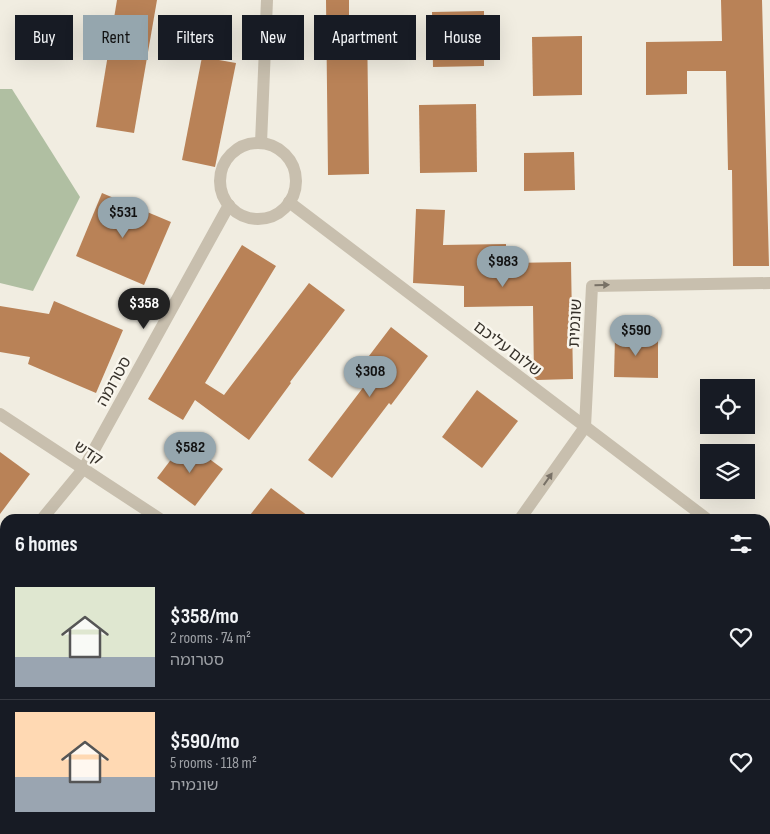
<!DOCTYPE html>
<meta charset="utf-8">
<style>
:root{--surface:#171b24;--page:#242831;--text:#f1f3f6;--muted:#9ea1a6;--line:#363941;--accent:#95a6ae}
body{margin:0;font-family:"Sofia Sans Condensed","Noto Sans Hebrew",sans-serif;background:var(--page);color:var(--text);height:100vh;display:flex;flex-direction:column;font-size:19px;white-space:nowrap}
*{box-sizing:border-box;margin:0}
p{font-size:16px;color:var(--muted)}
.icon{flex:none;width:28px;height:28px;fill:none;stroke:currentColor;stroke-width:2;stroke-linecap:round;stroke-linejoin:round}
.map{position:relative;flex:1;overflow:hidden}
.sheet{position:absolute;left:0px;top:514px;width:770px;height:321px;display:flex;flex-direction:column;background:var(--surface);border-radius:15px 15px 0 0;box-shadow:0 5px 20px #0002}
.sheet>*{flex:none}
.guide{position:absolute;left:15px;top:15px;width:500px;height:45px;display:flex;gap:10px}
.buttons{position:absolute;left:700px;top:379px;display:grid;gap:10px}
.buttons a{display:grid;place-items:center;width:55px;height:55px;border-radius:0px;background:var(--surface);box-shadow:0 5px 20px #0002;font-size:25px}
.price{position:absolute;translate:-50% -42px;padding:0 11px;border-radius:18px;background:var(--accent);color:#111;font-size:16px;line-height:32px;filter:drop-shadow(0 1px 2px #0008)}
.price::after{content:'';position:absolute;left:50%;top:30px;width:15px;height:11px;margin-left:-8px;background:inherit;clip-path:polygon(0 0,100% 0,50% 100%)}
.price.selected{background:#222;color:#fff}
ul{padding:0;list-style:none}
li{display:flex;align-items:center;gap:15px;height:125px;padding:0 15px}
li+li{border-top:1px solid var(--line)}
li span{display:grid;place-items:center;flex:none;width:140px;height:100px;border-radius:0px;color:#555}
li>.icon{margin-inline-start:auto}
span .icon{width:60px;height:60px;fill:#fffc;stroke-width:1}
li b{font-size:21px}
h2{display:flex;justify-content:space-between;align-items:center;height:60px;padding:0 15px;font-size:21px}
.tag{padding:0 18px;border-radius:0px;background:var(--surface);box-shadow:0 5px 20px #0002;font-size:18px;line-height:45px}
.tag.selected{background:var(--accent);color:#111}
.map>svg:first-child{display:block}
</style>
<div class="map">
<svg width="770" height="834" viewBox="0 0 770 834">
<rect width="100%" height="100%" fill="#f1ede1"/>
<!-- green -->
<polygon fill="#b0bfa2" points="0,89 12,89 80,197 33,291 0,283"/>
<!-- building -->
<g fill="#b98257">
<polygon points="117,0 157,0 134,133 96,127"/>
<polygon points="326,0 349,0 349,22 367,22 369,174 328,175"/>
<polygon points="721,0 762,0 769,266 733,266 732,170 728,170 726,71 687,71 687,94 646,95 646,42 722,41"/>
<polygon points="484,11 484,66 433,67 432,12"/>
<polygon points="582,36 582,95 533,96 532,37"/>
<polygon points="202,57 236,63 215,167 182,160"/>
<polygon points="476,104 477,172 420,173 419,105"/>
<polygon points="574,152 575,190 524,191 524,153"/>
<polygon points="102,193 171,222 144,285 76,256"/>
<polygon points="416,209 445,210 443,245 506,244 506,263 571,262 573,379 537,380 534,377 533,306 464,307 464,286 413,283"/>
<polygon points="242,245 276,266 205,383 224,395 309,283 345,310 290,382 291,383 249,440 195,400 183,420 148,399"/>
<polygon points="54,301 123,330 96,393 28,364 30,357 0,352 0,306 49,314"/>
<polygon points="391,327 428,356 391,405 389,403 332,478 308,460 365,385 353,377"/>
<polygon points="615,337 658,337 658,378 614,377"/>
<polygon points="477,390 518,421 482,468 442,437"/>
<polygon points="185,441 223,469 195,506 157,478"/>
<polygon points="0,452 30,474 0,514"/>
<polygon points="271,488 312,519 247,519"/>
</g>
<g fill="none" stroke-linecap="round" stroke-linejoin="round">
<!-- street -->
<g stroke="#c8bfae" stroke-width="12">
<polyline points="261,143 267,0"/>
<circle cx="258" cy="181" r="38"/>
<polyline points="289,202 707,519"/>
<polyline points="0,414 160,519"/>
<polyline points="42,519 84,468 229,205"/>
<polyline points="520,519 585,427 592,286 770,283"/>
<polyline points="765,566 770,571"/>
<polyline points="0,568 5,563"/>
<polyline points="0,698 5,702"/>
<polyline points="0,781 5,775"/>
<polyline points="125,830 128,834"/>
<polyline points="493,830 496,834"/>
</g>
</g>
<!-- one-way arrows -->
<defs><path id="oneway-solid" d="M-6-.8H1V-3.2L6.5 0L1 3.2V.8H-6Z" transform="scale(1.25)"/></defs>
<g fill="#787166">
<use href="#oneway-solid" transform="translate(602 285) rotate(-1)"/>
<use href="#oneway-solid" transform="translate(548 479) rotate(-55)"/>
</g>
<g text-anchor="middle" stroke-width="5" stroke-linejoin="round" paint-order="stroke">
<!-- street labels -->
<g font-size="16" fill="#37322b" stroke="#f9f6ed">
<text transform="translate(574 323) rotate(-87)" y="6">שונמית</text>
<text transform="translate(508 348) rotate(37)" y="6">שלום עליכם</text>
<text transform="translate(113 381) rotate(-61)" y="6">סטרומה</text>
<text transform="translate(89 452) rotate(33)" y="6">קדש</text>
</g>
</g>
</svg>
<div class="buttons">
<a><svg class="icon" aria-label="locate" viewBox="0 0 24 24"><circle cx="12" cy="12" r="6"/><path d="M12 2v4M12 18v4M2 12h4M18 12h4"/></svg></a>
<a><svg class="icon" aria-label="layers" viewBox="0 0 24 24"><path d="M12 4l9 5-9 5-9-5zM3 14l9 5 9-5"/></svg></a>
</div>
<b class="price" style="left:123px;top:239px">$531</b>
<b class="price" style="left:503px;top:288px">$983</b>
<b class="price selected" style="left:144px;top:330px">$358</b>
<b class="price" style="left:636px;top:357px">$590</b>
<b class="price" style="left:370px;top:398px">$308</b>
<b class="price" style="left:190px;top:474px">$582</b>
<div class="guide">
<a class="tag">Buy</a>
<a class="tag selected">Rent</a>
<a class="tag">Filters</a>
<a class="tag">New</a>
<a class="tag">Apartment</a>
<a class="tag">House</a>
</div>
<section class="sheet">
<h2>6 homes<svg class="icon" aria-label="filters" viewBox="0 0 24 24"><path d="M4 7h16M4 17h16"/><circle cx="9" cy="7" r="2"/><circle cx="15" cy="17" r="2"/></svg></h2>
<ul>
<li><span style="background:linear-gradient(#dfe7d0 70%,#9aa5b1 0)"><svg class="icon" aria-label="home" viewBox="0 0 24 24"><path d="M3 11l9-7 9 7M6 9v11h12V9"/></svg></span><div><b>$358/mo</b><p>2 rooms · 74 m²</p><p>סטרומה</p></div><svg class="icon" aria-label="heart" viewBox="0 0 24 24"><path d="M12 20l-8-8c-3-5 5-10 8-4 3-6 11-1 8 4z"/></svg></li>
<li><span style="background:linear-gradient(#ffd9b3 65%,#9aa5b1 0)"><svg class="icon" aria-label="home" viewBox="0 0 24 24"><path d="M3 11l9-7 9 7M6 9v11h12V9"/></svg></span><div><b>$590/mo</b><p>5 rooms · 118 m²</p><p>שונמית</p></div><svg class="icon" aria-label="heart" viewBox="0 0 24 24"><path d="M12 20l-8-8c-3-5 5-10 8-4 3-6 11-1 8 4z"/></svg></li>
</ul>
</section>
</div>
